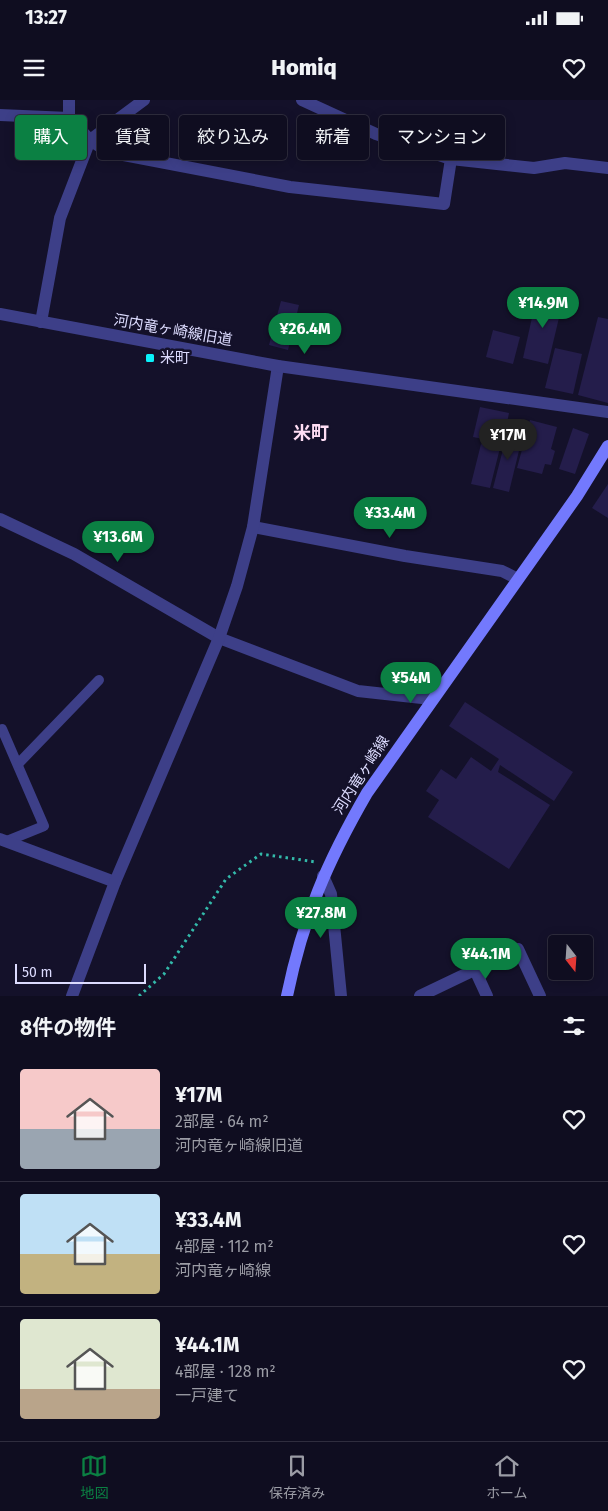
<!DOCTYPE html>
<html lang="ja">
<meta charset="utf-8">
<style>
:root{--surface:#0f0d20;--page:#1d1b2d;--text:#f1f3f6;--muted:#9b9ca5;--line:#2f2d3e;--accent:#0b8043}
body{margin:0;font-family:"Fira Sans","Noto Sans JP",sans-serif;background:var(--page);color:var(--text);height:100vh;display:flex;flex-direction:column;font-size:19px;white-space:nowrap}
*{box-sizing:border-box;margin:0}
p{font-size:16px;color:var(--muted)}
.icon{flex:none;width:28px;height:28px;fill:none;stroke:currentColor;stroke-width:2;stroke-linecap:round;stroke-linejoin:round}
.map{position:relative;height:896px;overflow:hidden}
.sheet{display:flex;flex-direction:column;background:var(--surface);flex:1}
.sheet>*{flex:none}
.top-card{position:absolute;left:15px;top:15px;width:579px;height:45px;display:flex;gap:10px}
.needle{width:32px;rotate:163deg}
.controls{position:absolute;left:548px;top:835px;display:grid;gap:10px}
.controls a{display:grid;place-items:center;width:45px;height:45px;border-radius:5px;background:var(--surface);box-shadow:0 2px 12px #0003,0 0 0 1px var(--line);font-size:25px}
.scale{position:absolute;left:15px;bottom:12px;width:131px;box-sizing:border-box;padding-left:5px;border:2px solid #dcdbfe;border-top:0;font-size:14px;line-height:18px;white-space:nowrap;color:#dcdbfe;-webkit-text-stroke:4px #14112a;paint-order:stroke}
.price{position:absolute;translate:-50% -42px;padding:0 11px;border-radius:18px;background:var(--accent);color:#fff;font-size:16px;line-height:32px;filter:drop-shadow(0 1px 2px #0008)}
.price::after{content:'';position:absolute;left:50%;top:30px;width:15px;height:11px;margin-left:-8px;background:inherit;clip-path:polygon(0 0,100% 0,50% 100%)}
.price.current{background:#222;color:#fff}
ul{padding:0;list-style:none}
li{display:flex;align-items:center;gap:15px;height:125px;padding:0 20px}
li+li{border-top:1px solid var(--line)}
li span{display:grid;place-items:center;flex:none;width:140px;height:100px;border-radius:5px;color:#555}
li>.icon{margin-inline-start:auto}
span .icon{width:60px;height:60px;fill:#fffc;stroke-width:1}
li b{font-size:21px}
h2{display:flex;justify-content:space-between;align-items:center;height:60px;padding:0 20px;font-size:21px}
.pill{padding:0 18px;border-radius:5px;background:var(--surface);box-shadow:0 2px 12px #0003,0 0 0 1px var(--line);font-size:18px;line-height:45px}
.pill.current{background:var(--accent);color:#fff}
.status{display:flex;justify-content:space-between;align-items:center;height:35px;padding:0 25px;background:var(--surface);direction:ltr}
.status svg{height:14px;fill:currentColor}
header{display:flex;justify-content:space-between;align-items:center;height:65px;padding:0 20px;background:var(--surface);font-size:22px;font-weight:800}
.menu{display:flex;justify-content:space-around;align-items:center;height:70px;border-top:1px solid var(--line);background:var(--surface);font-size:14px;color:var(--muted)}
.menu a{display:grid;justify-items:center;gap:2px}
.menu .current{color:var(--accent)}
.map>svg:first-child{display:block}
</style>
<div class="status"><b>13:27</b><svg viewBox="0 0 49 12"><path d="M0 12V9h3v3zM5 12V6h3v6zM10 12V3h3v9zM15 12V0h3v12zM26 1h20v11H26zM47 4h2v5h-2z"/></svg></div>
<header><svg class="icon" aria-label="menu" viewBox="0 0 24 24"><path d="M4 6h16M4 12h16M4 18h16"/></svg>Homiq<svg class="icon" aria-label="heart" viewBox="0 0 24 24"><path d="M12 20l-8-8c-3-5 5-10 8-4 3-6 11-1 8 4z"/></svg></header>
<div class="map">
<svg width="608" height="896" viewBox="0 0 608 896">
<rect width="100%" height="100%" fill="#14112a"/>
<!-- building -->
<g fill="#241d4b">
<polygon points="537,195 563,201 548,264 523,258"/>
<polygon points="281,201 299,205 288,250 269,245"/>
<polygon points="598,217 608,219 608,303 578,295"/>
<polygon points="493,230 520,237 513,264 486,257"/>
<polygon points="555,248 582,254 573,294 545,288"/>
<polygon points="480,307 509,313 503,343 473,337"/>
<polygon points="530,320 557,327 551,349 555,351 551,365 545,364 542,374 517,368"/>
<polygon points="573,328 589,334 575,374 559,369"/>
<polygon points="508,330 523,334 509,392 493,388"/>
<polygon points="481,344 500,348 490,388 471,384"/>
<polygon points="608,384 608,418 592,408"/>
<polygon points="465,602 573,672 554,701 500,665 498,672 550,705 509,769 428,717 439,700 426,691 441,669 456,679 471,657 491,671 499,659 449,626"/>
</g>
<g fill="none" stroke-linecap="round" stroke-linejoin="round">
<!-- path -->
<polyline stroke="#33baaa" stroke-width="3" stroke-dasharray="2.5 4" stroke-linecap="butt" points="139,896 164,874 226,779 261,754 316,762"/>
<!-- service -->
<g stroke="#3d3f88" stroke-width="10">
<polyline points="2,629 44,726 7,741"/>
<polyline points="18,664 99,580"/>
</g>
<!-- minor -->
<g stroke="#3d3f88" stroke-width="12">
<polyline points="302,0 376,34 451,59 534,68 565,63 608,68"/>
<polyline points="0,15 69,18 90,40 108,52 290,87 444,104 451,59"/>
<polyline points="69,18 69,0"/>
<polyline points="41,222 60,118 90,40 144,0"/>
<polyline points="0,419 74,454 219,538 358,591 431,599"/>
<polyline points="253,427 405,456 502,471 518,479"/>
<polyline points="0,739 115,782"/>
<polyline points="323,776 331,794 341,896"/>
<polyline points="475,870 487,896"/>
<polyline points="72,896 115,782 219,538 237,486 253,427 278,266"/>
<polyline points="420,896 518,849 540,896"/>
</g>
<!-- tertiary -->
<polyline stroke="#3d3f88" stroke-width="12" points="0,214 278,266 608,312"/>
<!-- secondary -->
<path stroke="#7379fd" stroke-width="12" d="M287 896C303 818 327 762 367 693L577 396 608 346"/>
</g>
<!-- markers -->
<rect fill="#0af2fb" stroke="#14112a" stroke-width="2" x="145" y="253" width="10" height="10" rx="2.5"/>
<g text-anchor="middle" stroke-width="5" stroke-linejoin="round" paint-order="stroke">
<!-- street labels -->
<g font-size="15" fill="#dcdbfe" stroke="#14112a">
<text transform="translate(173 230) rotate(10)" y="5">河内竜ヶ崎線旧道</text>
<text transform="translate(361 675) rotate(-57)" y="5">河内竜ヶ崎線</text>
</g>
<!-- poi labels -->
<g font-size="15" fill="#dcdbfe" stroke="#14112a" text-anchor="start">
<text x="160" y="263">米町</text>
</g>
<!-- quarter labels -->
<g font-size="18" font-weight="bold" fill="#feddf4" stroke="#14112a">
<text x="311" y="339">米町</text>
</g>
</g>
</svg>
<div class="controls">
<a><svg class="needle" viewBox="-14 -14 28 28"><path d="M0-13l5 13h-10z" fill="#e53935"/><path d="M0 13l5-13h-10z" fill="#9b9ca5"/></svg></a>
</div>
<div class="scale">50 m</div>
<b class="price" style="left:543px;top:229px">¥14.9M</b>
<b class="price" style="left:305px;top:255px">¥26.4M</b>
<b class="price current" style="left:508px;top:361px">¥17M</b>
<b class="price" style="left:390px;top:439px">¥33.4M</b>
<b class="price" style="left:118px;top:463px">¥13.6M</b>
<b class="price" style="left:411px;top:604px">¥54M</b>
<b class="price" style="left:321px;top:839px">¥27.8M</b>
<b class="price" style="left:486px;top:880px">¥44.1M</b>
<div class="top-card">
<a class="pill current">購入</a>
<a class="pill">賃貸</a>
<a class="pill">絞り込み</a>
<a class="pill">新着</a>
<a class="pill">マンション</a>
</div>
</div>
<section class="sheet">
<h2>8件の物件<svg class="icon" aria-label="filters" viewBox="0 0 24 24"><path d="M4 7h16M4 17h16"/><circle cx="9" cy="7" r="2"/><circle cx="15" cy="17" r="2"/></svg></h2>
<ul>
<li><span style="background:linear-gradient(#f6c9c9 60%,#9aa5b1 0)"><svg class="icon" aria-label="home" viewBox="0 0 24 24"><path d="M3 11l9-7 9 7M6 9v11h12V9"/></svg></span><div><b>¥17M</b><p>2部屋 · 64 m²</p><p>河内竜ヶ崎線旧道</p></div><svg class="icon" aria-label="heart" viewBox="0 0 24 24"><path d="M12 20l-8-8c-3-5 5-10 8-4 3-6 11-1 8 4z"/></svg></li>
<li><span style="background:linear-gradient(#bfe0f5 60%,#c2b280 0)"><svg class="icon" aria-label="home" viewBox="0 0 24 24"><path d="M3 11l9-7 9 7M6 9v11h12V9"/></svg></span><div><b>¥33.4M</b><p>4部屋 · 112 m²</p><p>河内竜ヶ崎線</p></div><svg class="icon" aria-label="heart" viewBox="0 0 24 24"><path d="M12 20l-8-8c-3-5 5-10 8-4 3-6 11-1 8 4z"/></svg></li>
<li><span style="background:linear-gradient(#dfe7d0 70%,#b9a48a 0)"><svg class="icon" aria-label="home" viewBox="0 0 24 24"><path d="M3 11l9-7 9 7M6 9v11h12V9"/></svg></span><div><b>¥44.1M</b><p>4部屋 · 128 m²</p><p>一戸建て</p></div><svg class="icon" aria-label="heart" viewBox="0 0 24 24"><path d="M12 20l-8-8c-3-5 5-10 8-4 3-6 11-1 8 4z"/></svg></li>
</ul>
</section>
<nav class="menu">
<a class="current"><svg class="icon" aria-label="map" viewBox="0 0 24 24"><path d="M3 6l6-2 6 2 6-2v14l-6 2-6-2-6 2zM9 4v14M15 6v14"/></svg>地図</a>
<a><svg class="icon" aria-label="saved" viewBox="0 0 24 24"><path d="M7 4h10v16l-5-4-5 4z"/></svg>保存済み</a>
<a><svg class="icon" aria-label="home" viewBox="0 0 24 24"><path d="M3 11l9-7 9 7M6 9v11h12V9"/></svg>ホーム</a>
</nav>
